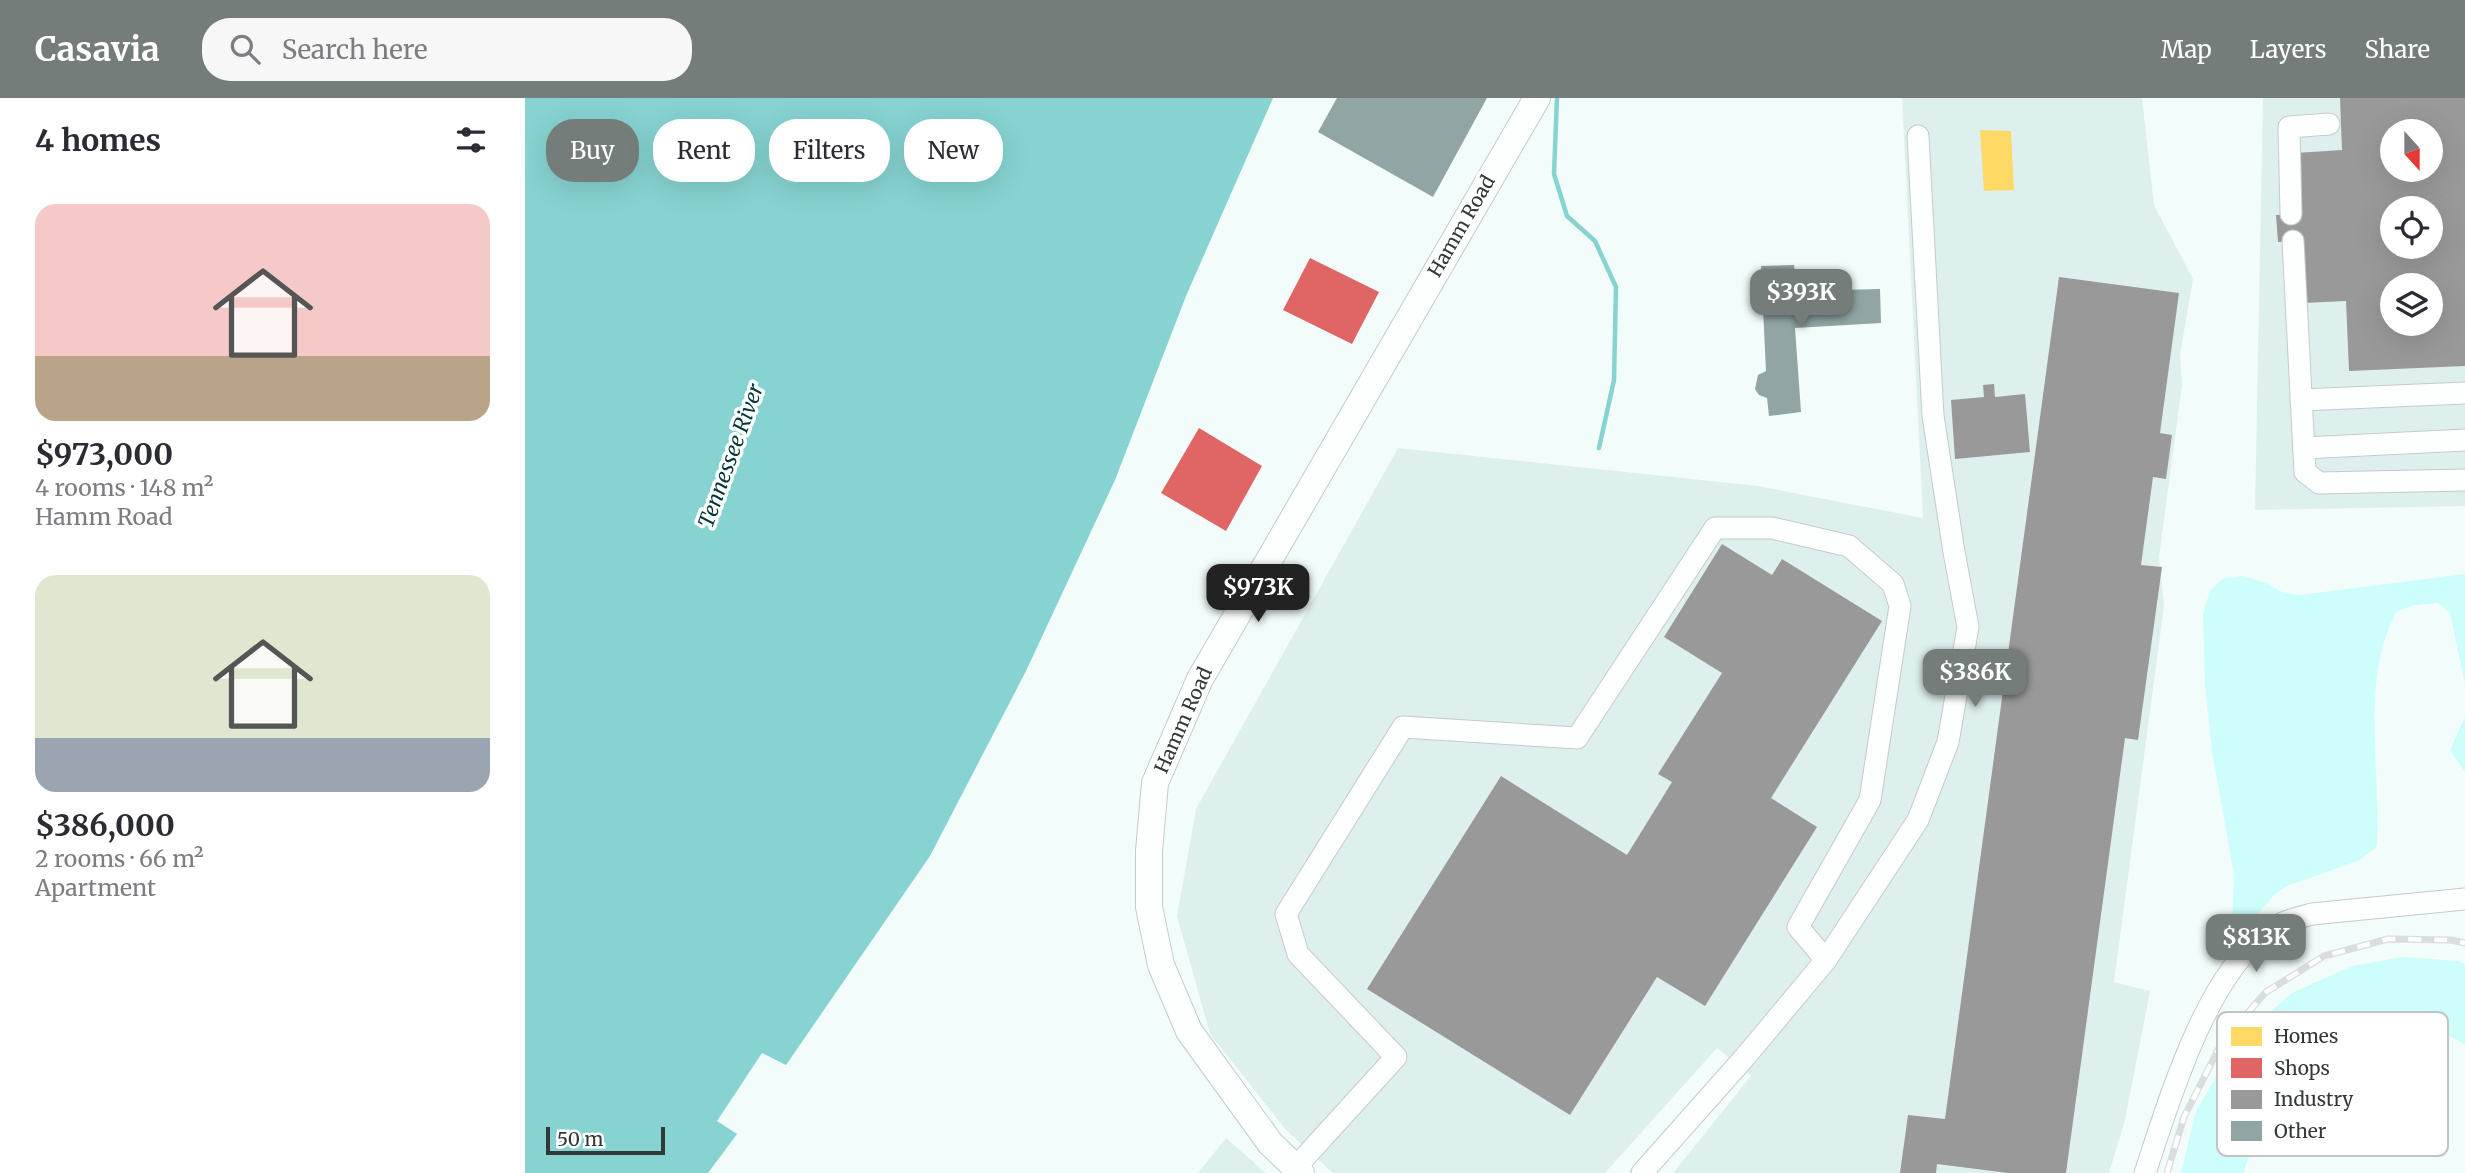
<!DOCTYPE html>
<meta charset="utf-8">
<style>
:root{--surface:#fff;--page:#f7f7f7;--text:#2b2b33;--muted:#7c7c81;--accent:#757d7b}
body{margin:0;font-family:Merriweather,serif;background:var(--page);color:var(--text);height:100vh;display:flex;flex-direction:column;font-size:26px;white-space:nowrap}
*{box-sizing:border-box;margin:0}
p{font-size:23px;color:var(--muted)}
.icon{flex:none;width:38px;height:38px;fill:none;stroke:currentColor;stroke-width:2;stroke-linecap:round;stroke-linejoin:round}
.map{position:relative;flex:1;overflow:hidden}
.drawer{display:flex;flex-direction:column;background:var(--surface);width:525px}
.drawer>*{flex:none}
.banner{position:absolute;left:21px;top:21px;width:665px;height:63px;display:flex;gap:14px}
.needle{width:46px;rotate:159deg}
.controls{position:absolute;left:1855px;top:21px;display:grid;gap:14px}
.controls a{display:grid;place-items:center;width:63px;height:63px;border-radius:50%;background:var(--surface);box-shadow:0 7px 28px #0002;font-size:35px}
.scale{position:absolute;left:21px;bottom:18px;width:119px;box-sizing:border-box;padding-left:7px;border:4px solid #323837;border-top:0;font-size:19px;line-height:24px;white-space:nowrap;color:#323837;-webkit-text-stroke:5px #fff;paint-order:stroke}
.price{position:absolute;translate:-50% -60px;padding:0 16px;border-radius:14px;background:var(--accent);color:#fff;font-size:23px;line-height:46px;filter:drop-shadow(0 2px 4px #0008)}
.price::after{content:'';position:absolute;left:50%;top:42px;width:21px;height:16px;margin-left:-10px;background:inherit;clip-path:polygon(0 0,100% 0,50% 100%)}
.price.on{background:#222;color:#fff}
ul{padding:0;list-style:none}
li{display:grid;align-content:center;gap:14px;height:371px;padding:0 35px}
li span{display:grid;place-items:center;height:217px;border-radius:21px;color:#555}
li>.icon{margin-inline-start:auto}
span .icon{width:126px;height:126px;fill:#fffc;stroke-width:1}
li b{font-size:30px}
h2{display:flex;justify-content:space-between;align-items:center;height:84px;padding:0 35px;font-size:30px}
.tag{padding:0 24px;border-radius:28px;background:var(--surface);box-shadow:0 7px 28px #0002;font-size:24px;line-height:63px}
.tag.on{background:var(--accent);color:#fff}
header{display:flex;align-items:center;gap:42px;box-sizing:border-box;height:98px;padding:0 35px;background:var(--accent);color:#fff}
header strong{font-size:33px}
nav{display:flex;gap:38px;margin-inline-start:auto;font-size:24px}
.search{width:490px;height:63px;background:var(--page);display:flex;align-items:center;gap:18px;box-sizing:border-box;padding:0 24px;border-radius:28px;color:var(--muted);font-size:26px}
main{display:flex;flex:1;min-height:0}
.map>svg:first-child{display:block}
</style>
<header>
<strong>Casavia</strong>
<div class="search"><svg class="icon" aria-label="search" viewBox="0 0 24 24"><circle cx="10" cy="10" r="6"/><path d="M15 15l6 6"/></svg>Search here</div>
<nav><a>Map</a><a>Layers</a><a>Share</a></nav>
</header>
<main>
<section class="drawer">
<h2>4 homes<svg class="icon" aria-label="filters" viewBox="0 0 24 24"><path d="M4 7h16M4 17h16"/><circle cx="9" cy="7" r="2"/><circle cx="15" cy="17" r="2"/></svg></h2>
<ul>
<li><span style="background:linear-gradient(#f6c9c9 70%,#b9a48a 0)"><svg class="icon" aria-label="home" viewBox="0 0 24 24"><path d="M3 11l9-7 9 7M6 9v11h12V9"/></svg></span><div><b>$973,000</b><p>4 rooms · 148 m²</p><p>Hamm Road</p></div></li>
<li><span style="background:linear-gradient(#dfe7d0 75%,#9aa5b1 0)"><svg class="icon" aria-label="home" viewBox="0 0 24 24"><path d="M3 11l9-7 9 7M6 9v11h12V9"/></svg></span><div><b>$386,000</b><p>2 rooms · 66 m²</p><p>Apartment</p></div></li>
</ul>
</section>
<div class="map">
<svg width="1940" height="1075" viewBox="0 0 1940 1075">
<rect width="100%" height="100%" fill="#f2fcfa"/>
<!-- built -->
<g fill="#def0ee" fill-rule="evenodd">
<polygon points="1377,0 1617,0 1629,107 1668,181 1655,257 1657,287 1634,459 1639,508 1589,884 1625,893 1600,1022 1584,1075 1148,1075 1226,978 1192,950 1080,1075 808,1075 761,1032 685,936 652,818 671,711 873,350 1233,388 1398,420"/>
<path d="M1738 0H1940V408L1730 412ZM1867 33H1906V72H1867ZM1867 110H1906V149H1867ZM1867 187H1906V226H1867Z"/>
<polygon points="701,1040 741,1075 673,1075"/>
</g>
<!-- green -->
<g fill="#cdfefc">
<path d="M1940 476V586L1925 515 1913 505 1889 507 1871 514C1835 583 1856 674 1852 748L1835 762 1762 788 1750 796 1711 842 1707 834 1709 777 1687 653 1680 588 1678 515 1685 493 1699 480 1718 478 1743 486 1757 494 1775 497Z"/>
<polygon points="1940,619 1940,674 1925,652"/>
<path d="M1878 859 1934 863 1940 866V947C1936 945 1931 940 1926 939 1922 937 1915 937 1910 937 1858 930 1794 952 1760 994 1740 1019 1729 1046 1718 1075H1656L1671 1013 1702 960 1731 927 1767 895 1827 868Z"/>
</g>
<!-- water -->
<polygon fill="#86d3d1" points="0,0 748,0 661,198 590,382 501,573 405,758 261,967 237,955 192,1023 212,1036 183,1075 0,1075"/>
<!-- homes -->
<polygon fill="#ffd966" points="1455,32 1486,33 1489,92 1459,93"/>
<!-- shops -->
<g fill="#e06666">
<polygon points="785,160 854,194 827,246 758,212"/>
<polygon points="674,330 737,368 701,433 636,395"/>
</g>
<!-- industry -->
<g fill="#999" fill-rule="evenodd">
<path d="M1815 0H1940V268L1824 273 1821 203 1779 205 1776 143 1753 144 1751 117 1773 116 1771 55 1817 52ZM1867 33H1906V72H1867ZM1867 110H1906V149H1867ZM1867 187H1906V226H1867Z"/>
<polygon points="1534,179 1654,195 1635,335 1647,337 1641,381 1628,379 1616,467 1637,469 1613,642 1600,640 1541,1075 1483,1075 1412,1066 1411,1075 1375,1075 1383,1017 1420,1021"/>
<polygon points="1469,286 1470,299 1500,296 1505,354 1430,361 1426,302 1459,299 1458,287"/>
<polygon points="1197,446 1247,477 1257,461 1357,523 1246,700 1292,729 1180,908 1132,879 1045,1017 842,891 976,678 1102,757 1147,684 1133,676 1197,575 1139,539"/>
</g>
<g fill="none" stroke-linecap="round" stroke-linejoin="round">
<!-- stream -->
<polyline stroke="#86d3d1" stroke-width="4.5" points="1032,0 1029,76 1042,118 1070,143 1091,189 1089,282 1074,350"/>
</g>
<!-- building -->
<g fill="#90a5a4">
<polygon points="812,0 962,0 908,99 793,34"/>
<polygon points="1269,167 1272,193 1355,191 1356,225 1270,230 1276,314 1244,318 1242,300 1234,297 1230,291 1233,277 1241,273 1236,168"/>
</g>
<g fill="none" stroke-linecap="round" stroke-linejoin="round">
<!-- minor casing -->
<g stroke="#c4cbca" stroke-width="23">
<g id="minor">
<polyline points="1766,116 1764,29 1804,26"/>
<polyline points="1768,143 1780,374 1794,385 1940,382"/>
<polyline points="1776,302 1940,295"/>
<polyline points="1779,350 1940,342"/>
<polyline points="770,1070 871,959 773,856 761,816 878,629 1052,640 1190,430 1247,430 1324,448 1368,486 1375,508 1345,702 1273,829 1301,862"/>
<polyline points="1117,1075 1220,959 1301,862 1393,722 1423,644 1443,529 1429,454 1408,318 1393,38"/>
<path d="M1620 1075C1644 1003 1680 880 1742 834 1755 824 1772 820 1787 816L1940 801"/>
</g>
</g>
<!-- major casing -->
<g stroke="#c4cbca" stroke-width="28">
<polyline id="major" points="776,1075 745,1045 664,933 636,867 624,809 624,753 630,685 675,581 1012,0"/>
</g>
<!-- minor -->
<use href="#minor" stroke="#fdfffe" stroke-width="21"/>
<!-- major -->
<use href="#major" stroke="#fdfffe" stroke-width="26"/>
<!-- rail casing -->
<g stroke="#dadddd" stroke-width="7">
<polyline id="rail" points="1642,1075 1659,1019 1697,944 1741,894 1799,858 1863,841 1926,842 1940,845"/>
</g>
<!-- rail -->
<use href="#rail" stroke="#fff" stroke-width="4.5" stroke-dasharray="13" stroke-linecap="butt"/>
</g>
<g text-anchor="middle" stroke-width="7" stroke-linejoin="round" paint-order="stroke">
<!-- street labels -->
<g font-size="19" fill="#323837" stroke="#fff">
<text transform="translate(936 128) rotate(-60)" y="7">Hamm Road</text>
<text transform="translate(658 622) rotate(-66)" y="7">Hamm Road</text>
</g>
<!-- water labels -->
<g font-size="21" font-style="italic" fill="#013636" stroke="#fff">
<text transform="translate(206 358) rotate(-70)" y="7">Tennessee River</text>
</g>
</g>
<!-- legend -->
<rect x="1692" y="914" width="231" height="144" rx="10" fill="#fff" stroke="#c2c3c3" stroke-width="2"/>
<rect x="1706" y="929" width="31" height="19" fill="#ffd966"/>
<rect x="1706" y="960" width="31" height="20" fill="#e06666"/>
<rect x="1706" y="992" width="31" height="19" fill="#999"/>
<rect x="1706" y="1023" width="31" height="20" fill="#90a5a4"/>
<g font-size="19" fill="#323837">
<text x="1749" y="945">Homes</text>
<text x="1749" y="977">Shops</text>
<text x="1749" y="1008">Industry</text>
<text x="1749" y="1040">Other</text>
</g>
</svg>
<div class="controls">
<a><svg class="needle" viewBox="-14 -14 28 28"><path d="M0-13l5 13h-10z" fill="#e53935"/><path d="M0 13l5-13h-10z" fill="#7c7c81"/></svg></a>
<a><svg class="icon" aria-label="locate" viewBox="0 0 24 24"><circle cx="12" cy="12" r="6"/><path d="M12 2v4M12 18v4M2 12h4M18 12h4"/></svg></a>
<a><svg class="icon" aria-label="layers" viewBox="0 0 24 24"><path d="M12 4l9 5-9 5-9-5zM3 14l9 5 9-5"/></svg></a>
</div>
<div class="scale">50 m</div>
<b class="price" style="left:1276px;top:231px">$393K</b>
<b class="price on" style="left:733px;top:526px">$973K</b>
<b class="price" style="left:1450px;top:611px">$386K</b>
<b class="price" style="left:1731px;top:876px">$813K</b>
<div class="banner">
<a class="tag on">Buy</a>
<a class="tag">Rent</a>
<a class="tag">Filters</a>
<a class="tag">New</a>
</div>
</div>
</main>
